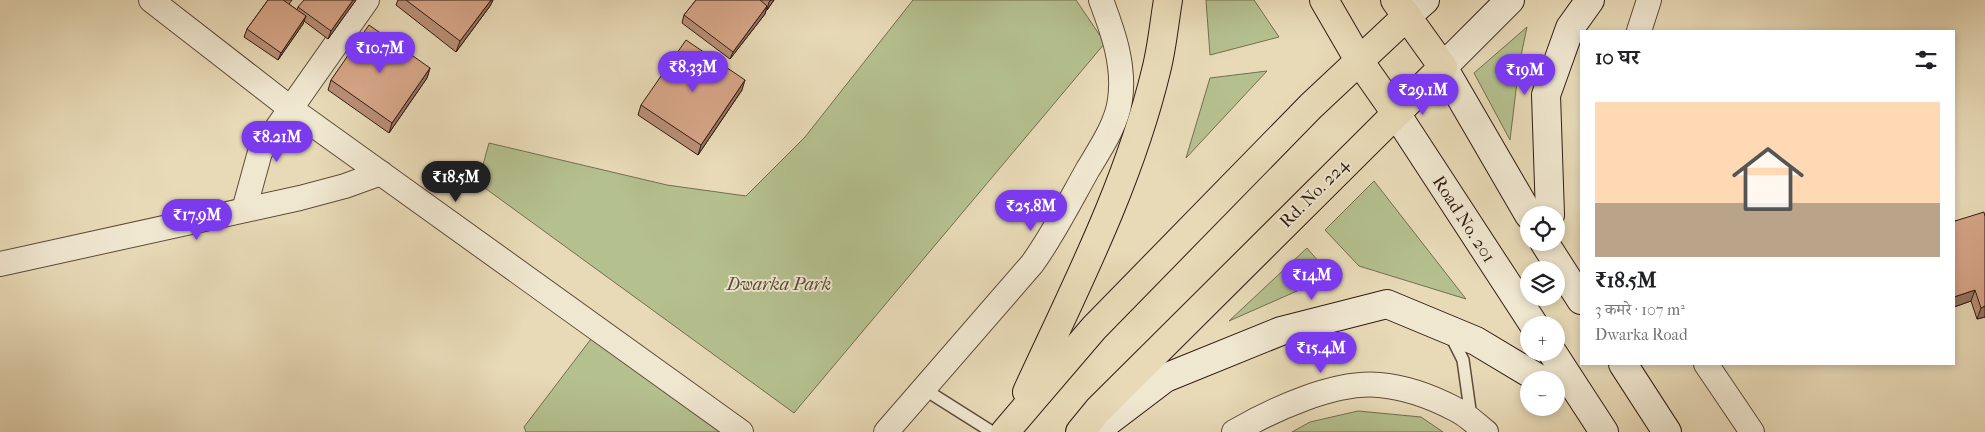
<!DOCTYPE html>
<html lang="hi">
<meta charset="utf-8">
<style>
:root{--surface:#fff;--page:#f6f6f6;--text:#202124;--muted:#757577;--accent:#7c3aed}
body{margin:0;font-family:"IM FELL French Canon","Noto Serif Devanagari",serif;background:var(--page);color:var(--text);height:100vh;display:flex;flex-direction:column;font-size:19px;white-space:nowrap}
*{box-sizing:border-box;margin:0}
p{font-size:16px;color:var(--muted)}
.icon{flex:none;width:28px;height:28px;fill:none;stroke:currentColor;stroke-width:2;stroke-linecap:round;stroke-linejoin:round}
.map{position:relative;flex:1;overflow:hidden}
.drawer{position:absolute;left:1580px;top:30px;width:375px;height:335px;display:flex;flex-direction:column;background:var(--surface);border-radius:0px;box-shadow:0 2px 8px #0003}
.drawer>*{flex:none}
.fabs{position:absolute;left:1520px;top:206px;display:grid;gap:10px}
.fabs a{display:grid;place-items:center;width:45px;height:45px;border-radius:50%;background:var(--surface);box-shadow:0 2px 8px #0003;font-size:25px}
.price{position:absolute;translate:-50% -42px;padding:0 11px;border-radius:18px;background:var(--accent);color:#fff;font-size:16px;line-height:32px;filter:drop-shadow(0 1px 2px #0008)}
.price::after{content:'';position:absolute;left:50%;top:30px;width:15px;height:11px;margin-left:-8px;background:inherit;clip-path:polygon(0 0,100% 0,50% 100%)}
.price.current{background:#222;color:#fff}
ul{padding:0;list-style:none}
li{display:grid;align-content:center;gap:10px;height:265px;padding:0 15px}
li span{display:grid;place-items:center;height:155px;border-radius:0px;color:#555}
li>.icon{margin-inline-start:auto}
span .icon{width:90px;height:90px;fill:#fffc;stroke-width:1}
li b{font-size:21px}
h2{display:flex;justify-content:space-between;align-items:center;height:60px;padding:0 15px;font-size:21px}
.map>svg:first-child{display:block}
</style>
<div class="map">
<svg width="1985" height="432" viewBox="0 0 1985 432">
<rect width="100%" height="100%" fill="#e8dab7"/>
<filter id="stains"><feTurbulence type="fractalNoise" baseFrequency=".004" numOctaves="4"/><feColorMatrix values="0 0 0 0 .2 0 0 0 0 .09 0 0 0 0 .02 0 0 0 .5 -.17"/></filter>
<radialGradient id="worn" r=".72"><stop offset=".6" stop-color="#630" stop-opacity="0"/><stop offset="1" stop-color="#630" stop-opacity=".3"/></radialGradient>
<!-- green -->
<g fill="#b5c08f" stroke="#736e50">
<polygon points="913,0 1076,0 1105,43 794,413 478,183 489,143 667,185 746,196 805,137"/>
<polygon points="1206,0 1254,0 1279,37 1210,55"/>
<polygon points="1527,27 1519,65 1510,140 1474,73"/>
<polygon points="1267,71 1186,158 1210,78"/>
<polygon points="1374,181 1466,299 1359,266 1325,230"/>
<polygon points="1307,248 1331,276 1229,321"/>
<polygon points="594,335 723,432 526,432 524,427"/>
<polygon points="1358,411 1421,417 1443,432 1292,432 1310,422"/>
</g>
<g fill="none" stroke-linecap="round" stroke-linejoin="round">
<!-- lane casing -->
<g stroke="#5f4b3b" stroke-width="14">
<g id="lane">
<polyline points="1451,336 1463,360 1471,417"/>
<polyline points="924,389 992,432"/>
</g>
</g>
<!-- street casing -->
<g stroke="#5f4b3b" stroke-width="26">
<g id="street">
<polyline points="151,0 290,108 741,432"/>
<polyline points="1639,31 1649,0"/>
<polyline points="244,210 260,152 367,0"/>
<polyline points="0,264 300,198 345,186 381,173"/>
<polyline points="1706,364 1752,432"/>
<path d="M886 432 1032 264C1053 235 1070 201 1088 169 1100 149 1117 124 1120 100 1125 65 1113 32 1101 0"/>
<path d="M1234 432C1272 410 1334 381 1379 385 1404 387 1432 397 1455 409 1466 414 1476 424 1486 432"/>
</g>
</g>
<!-- secondary casing -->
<g stroke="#311b12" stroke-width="30">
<g id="secondary">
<polyline points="1510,0 1443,67 1529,215"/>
<polyline points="1407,16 1425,0"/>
<polyline points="1395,112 1534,325"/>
<polyline points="1550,215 1546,95 1570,28 1590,0"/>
<polyline points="1544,242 1581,300"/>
<polyline points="1552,352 1604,432"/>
<polyline points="1623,364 1667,432"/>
<polyline points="1094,432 1165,378 1281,331 1387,304 1476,341 1541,380"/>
</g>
</g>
<!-- primary casing -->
<g stroke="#311b12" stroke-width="30">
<g id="primary">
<polyline points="1324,0 1360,62 1395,112"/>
<path d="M1027 392C1075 288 1129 183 1156 71 1162 48 1164 24 1168 0"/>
<polyline points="1005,432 1094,328 1311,106 1407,16"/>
<polyline points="1080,432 1098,410 1443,67 1395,0"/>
</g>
</g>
<!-- lane -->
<use href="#lane" stroke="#f0e7d0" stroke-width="11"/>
<!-- street -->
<use href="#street" stroke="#f0e7d0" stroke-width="24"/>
<!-- secondary -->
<use href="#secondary" stroke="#f0e7d0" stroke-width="28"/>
<!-- primary -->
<use href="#primary" stroke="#e8dab7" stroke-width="28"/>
</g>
<!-- wall -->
<g fill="#b88e75" stroke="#311b12">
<polygon points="268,0 292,0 289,4 297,10 298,7 356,0 328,39 304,21 303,24 278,60 244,37 247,29"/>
<polygon points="398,0 493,0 490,6 456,52 396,5"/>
<polygon points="696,0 774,0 767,10 766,10 765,14 730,59 682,23 684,15"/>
<polygon points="430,68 427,78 389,133 328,90 331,80"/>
<polygon points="742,90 698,155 638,115 641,105"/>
<polygon points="1985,217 1985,317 1977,319 1971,301 1954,307 1954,218 1955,221"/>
</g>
<!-- shaded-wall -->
<g fill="#96745f" stroke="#311b12">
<polygon points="353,0 356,0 328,39 331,31"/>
<polygon points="491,0 493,0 490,6 456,52 460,41"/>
<polygon points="771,0 774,0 767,10 769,2"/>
<polygon points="767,6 765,14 730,59 733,52"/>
<polygon points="306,16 303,24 278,60 281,53"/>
<polygon points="430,68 427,78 389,133 392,123"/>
<polygon points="745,80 742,90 698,155 701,145"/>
<polygon points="1975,290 1971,301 1954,307 1954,297"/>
<polygon points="1985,306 1985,317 1977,319 1981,308"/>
</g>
<!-- building -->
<g fill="#d6a588" stroke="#311b12">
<polygon points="268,0 283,0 306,16 281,53 247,29"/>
<polygon points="304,0 353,0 331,31 298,7"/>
<polygon points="406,0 491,0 460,41"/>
<polygon points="696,0 760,0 767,6 733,52 684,15"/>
<polygon points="369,25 430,68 392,123 331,80"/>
<polygon points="686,40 745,80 701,145 641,105"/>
<polygon points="1984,212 1985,217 1985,306 1981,308 1975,290 1954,297 1954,218 1955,221"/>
</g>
<g text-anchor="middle" stroke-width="4" stroke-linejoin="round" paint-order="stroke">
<!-- street labels -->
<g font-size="18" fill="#311b12" stroke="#f0e7d0">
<text transform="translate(1314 193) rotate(-45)" y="6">Rd. No. 224</text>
<text transform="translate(1464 219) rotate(57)" y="6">Road No. 201</text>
</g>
<!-- park labels -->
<g font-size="18" font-style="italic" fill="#594d38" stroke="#f0e7d0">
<text x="779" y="290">Dwarka Park</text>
</g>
</g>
<rect width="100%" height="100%" filter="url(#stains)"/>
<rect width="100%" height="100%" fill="url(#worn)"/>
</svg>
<div class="fabs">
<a><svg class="icon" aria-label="locate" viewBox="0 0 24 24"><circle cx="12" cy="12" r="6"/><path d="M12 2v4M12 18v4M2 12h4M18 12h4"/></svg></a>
<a><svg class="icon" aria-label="layers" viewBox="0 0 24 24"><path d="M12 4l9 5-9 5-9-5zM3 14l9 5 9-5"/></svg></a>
<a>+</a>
<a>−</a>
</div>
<b class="price" style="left:380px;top:74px">₹10.7M</b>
<b class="price" style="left:693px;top:93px">₹8.33M</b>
<b class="price" style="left:1525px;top:96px">₹19M</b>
<b class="price" style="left:1423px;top:116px">₹29.1M</b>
<b class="price" style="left:277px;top:163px">₹8.21M</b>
<b class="price current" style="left:456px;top:203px">₹18.5M</b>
<b class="price" style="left:1031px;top:232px">₹25.8M</b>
<b class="price" style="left:197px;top:241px">₹17.9M</b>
<b class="price" style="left:1312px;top:301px">₹14M</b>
<b class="price" style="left:1321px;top:374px">₹15.4M</b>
<section class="drawer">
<h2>10 घर<svg class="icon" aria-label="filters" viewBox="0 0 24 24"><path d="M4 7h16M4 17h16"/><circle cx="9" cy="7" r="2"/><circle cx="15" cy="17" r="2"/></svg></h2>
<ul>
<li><span style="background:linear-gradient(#ffd9b3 65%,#b9a48a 0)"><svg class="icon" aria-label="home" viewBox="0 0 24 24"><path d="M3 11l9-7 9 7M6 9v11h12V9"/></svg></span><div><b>₹18.5M</b><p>3 कमरे · 107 m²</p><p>Dwarka Road</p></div></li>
</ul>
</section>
</div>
